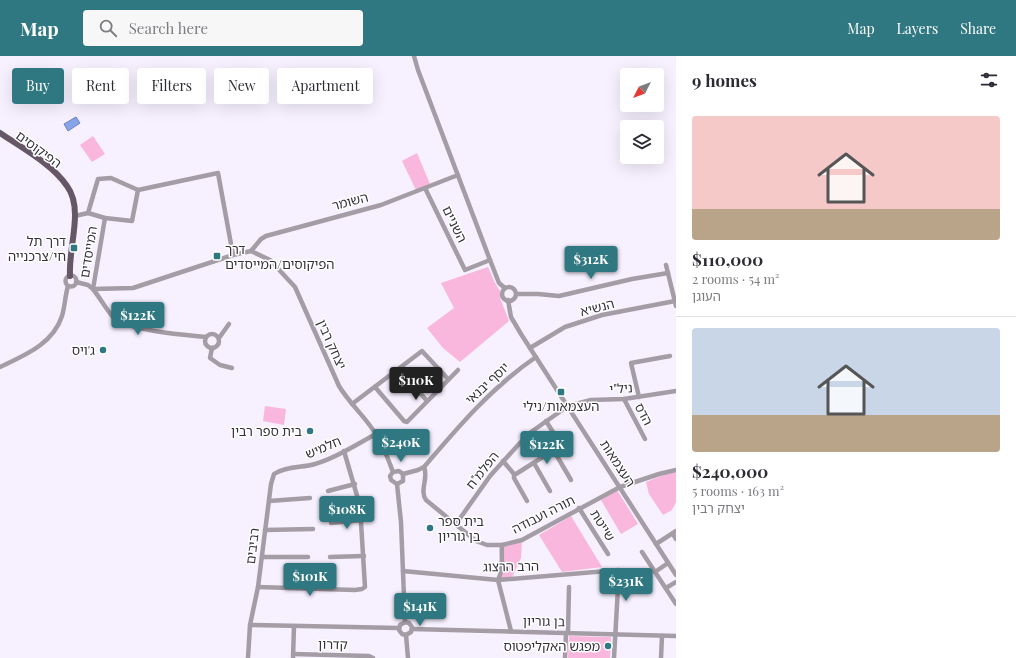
<!DOCTYPE html>
<meta charset="utf-8">
<style>
:root{--surface:#fff;--page:#f7f7f7;--text:#2b2b33;--muted:#7c7c81;--line:#e1e1e2;--accent:#2f7781}
body{margin:0;font-family:"Playfair Display","Noto Sans Hebrew",serif;background:var(--page);color:var(--text);height:100vh;display:flex;flex-direction:column;font-size:15px;white-space:nowrap}
*{box-sizing:border-box;margin:0}
p{font-size:13px;color:var(--muted)}
.icon{flex:none;width:22px;height:22px;fill:none;stroke:currentColor;stroke-width:2;stroke-linecap:round;stroke-linejoin:round}
.map{position:relative;flex:1;overflow:hidden}
.details{display:flex;flex-direction:column;background:var(--surface);width:340px}
.details>*{flex:none}
.banner{position:absolute;left:12px;top:12px;width:380px;height:36px;display:flex;gap:8px}
.needle{width:26px;rotate:228deg}
.controls{position:absolute;left:620px;top:12px;display:grid;gap:8px}
.controls a{display:grid;place-items:center;width:44px;height:44px;border-radius:4px;background:var(--surface);box-shadow:0 4px 16px #0002;font-size:20px}
.price{position:absolute;translate:-50% -34px;padding:0 9px;border-radius:4px;background:var(--accent);color:#fff;font-size:13px;line-height:26px;filter:drop-shadow(0 1px 2px #0008)}
.price::after{content:'';position:absolute;left:50%;top:24px;width:12px;height:9px;margin-left:-6px;background:inherit;clip-path:polygon(0 0,100% 0,50% 100%)}
.price.current{background:#222;color:#fff}
ul{padding:0;list-style:none}
li{display:grid;align-content:center;gap:8px;height:212px;padding:0 16px}
li+li{border-top:1px solid var(--line)}
li span{display:grid;place-items:center;height:124px;border-radius:4px;color:#555}
li>.icon{margin-inline-start:auto}
span .icon{width:72px;height:72px;fill:#fffc;stroke-width:1}
li b{font-size:17px}
h2{display:flex;justify-content:space-between;align-items:center;height:48px;padding:0 16px;font-size:17px}
.chip{padding:0 14px;border-radius:4px;background:var(--surface);box-shadow:0 4px 16px #0002;font-size:14px;line-height:36px}
.chip.current{background:var(--accent);color:#fff}
header{display:flex;align-items:center;gap:24px;box-sizing:border-box;height:56px;padding:0 20px;background:var(--accent);color:#fff}
header strong{font-size:19px}
nav{display:flex;gap:22px;margin-inline-start:auto;font-size:14px}
.search{width:280px;height:36px;background:var(--page);display:flex;align-items:center;gap:10px;box-sizing:border-box;padding:0 14px;border-radius:4px;color:var(--muted);font-size:15px}
main{display:flex;flex:1;min-height:0}
.map>svg:first-child{display:block}
</style>
<header>
<strong>Map</strong>
<div class="search"><svg class="icon" aria-label="search" viewBox="0 0 24 24"><circle cx="10" cy="10" r="6"/><path d="M15 15l6 6"/></svg>Search here</div>
<nav><a>Map</a><a>Layers</a><a>Share</a></nav>
</header>
<main>
<div class="map">
<svg width="676" height="602" viewBox="0 0 676 602">
<rect width="100%" height="100%" fill="#f6f0ff"/>
<!-- green -->
<g fill="#fab7dd">
<polygon points="93,80 105,98 92,106 80,89"/>
<polygon points="417,97 430,128 416,134 402,105"/>
<polygon points="488,211 495,227 500,235 500,242 509,265 460,306 443,292 427,272 454,252 441,227"/>
<polygon points="265,350 286,353 284,369 263,365"/>
<polygon points="671,416 676,416 676,446 672,454 663,459 649,438 646,426"/>
<polygon points="617,434 638,468 621,478 601,444"/>
<polygon points="571,460 602,511 562,516 539,479"/>
<polygon points="522,484 521,502 511,524 498,524 502,517 502,489"/>
<polygon points="569,580 611,581 610,602 568,602"/>
</g>
<!-- water -->
<polygon fill="#86a4ea" stroke="#6e82b6" points="76,61 80,67 68,75 64,68"/>
<g fill="none" stroke-linecap="round" stroke-linejoin="round">
<!-- minor -->
<g stroke="#a59da5" stroke-width="4.5">
<polyline points="414,0 418,14 490,204 499,227 505,232"/>
<polyline points="425,132 465,214 490,204"/>
<polyline points="88,157 98,123 111,122 138,134 218,117 233,199"/>
<polyline points="75,160 88,157 105,162 132,165 138,134"/>
<path d="M105 162 93 233C100 242 106 253 113 261 129 275 185 279 206 281"/>
<polyline points="251,195 261,183 266,180 381,149 458,119"/>
<polyline points="666,209 676,250"/>
<circle cx="71" cy="225" r="5.5"/>
<path d="M76 226 88 229 93 233 133 232 233 199 251 195 270 204 295 231 339 330C348 345 361 357 371 371 381 384 387 400 393 416"/>
<circle cx="509" cy="238" r="7"/>
<polyline points="516,238 538,238 559,240 632,223 668,217"/>
<polyline points="508,244 511,261 521,278 676,519"/>
<circle cx="212" cy="285" r="7"/>
<polyline points="219,282 229,268"/>
<polyline points="212,292 210,302 220,309 232,312"/>
<polyline points="530,292 565,271 602,259 675,245"/>
<path d="M0 311C25 299 53 288 62 260 65 250 65 240 68 230"/>
<polyline points="409,324 427,345"/>
<polyline points="375,331 404,365 407,366 458,314"/>
<polyline points="639,341 631,307 670,300"/>
<polyline points="624,343 645,383"/>
<polyline points="352,348 422,295 448,323"/>
<polyline points="554,395 571,424"/>
<polyline points="503,405 514,418 516,418 557,392 560,387 558,384 546,365"/>
<polyline points="534,407 550,435"/>
<path d="M424 411C429 422 419 434 426 444L476 485 487 489H502L522 484 620 431 659 418 676 414"/>
<polyline points="393,416 390,420 391,424 397,428"/>
<polyline points="393,416 399,415 403,418"/>
<path d="M403 418 418 414 424 411C458 371 492 331 536 301"/>
<polyline points="514,418 514,422 527,445"/>
<polyline points="397,428 401,466 405,566"/>
<polyline points="397,428 403,425 403,418"/>
<polyline points="328,435 355,428"/>
<polyline points="269,445 310,442"/>
<polyline points="579,452 608,498"/>
<polyline points="331,467 362,464"/>
<polyline points="456,468 490,420 519,388 531,376 568,350 591,344 624,343 676,335"/>
<polyline points="265,474 313,473"/>
<polyline points="673,478 676,483"/>
<polyline points="656,488 676,475"/>
<path d="M502 489C501 502 504 512 498 524L511 575"/>
<polyline points="642,496 676,548"/>
<polyline points="262,501 308,501"/>
<polyline points="330,501 364,500"/>
<polyline points="403,515 498,524 619,514 614,602"/>
<polyline points="655,516 668,507"/>
<polyline points="258,531 355,534 362,533 365,531 360,450 344,395"/>
<polyline points="666,532 676,526"/>
<polyline points="405,566 400,569 399,574 402,578 406,579"/>
<polyline points="405,566 409,567 412,571 411,576 406,579"/>
<polyline points="250,569 399,572"/>
<polyline points="412,573 676,580"/>
<polyline points="568,577 569,531"/>
<polyline points="406,579 408,602"/>
<polyline points="293,598 369,600 373,602"/>
<path d="M248 602 250 569 258 531 271 428 274 418C286 410 302 412 315 408 337 402 357 388 376 378"/>
<polyline points="293,602 294,570"/>
<polyline points="565,602 566,577"/>
<polyline points="661,602 662,580"/>
</g>
<!-- major -->
<path stroke="#655765" stroke-width="6" d="M0 77C22 92 52 108 67 130 73 138 75 149 75 159 75 179 69 199 70 220"/>
</g>
<!-- markers -->
<g fill="#2f7781" stroke="#fff" stroke-width="1.5">
<rect x="70" y="188" width="8" height="8" rx="2"/>
<rect x="213" y="196" width="8" height="8" rx="2"/>
<circle cx="103" cy="294" r="4"/>
<rect x="557" y="332" width="8" height="8" rx="2"/>
<circle cx="310" cy="375" r="4"/>
<circle cx="430" cy="472" r="4"/>
<circle cx="608" cy="590" r="4"/>
</g>
<g text-anchor="middle" stroke-width="3" stroke-linejoin="round" paint-order="stroke">
<!-- street labels -->
<g font-size="13" fill="#35313b" stroke="#fff">
<text transform="translate(39 93) rotate(36)" y="5">הפיקוסים</text>
<text transform="translate(350 145) rotate(-15)" y="5">השומר</text>
<text transform="translate(455 168) rotate(64)" y="5">השניים</text>
<text transform="translate(88 196) rotate(-81)" y="5">המייסדים</text>
<text transform="translate(597 251) rotate(-15)" y="5">הנשיא</text>
<text transform="translate(332 288) rotate(66)" y="5">יצחק רבין</text>
<text transform="translate(487 327) rotate(-43)" y="5">יוסף יבנאי</text>
<text transform="translate(621 332) rotate(-4)" y="5">ניל"י</text>
<text transform="translate(644 358) rotate(62)" y="5">הדס</text>
<text transform="translate(323 391) rotate(-23)" y="5">חלמיש</text>
<text transform="translate(618 407) rotate(57)" y="5">העצמאות</text>
<text transform="translate(482 414) rotate(-51)" y="5">הפלמ"ח</text>
<text transform="translate(543 458) rotate(-27)" y="5">תורה ועבודה</text>
<text transform="translate(603 469) rotate(58)" y="5">שייטת</text>
<text transform="translate(252 490) rotate(-83)" y="5">רביבים</text>
<text transform="translate(511 510) rotate(-1)" y="5">הרב הרצוג</text>
<text transform="translate(544 565) rotate(1)" y="5">בן גוריון</text>
<text transform="translate(333 588) rotate(1)" y="5">קדרון</text>
</g>
<!-- poi labels -->
<g font-size="13" fill="#35313b" stroke="#fff" text-anchor="end">
<text x="66" y="190">דרך תל<tspan x="66" dy="15">חי/צרכנייה</tspan></text>
<text x="225" y="198" text-anchor="start">דרך<tspan x="225" dy="15">הפיקוסים/המייסדים</tspan></text>
<text x="95" y="299">ג'ויס</text>
<text x="561" y="355" text-anchor="middle">העצמאות/נילי</text>
<text x="302" y="380">בית ספר רבין</text>
<text x="438" y="470" text-anchor="start">בית ספר<tspan x="438" dy="15">בן גוריון</tspan></text>
<text x="600" y="595">מפגש האקליפטוס</text>
</g>
</g>
</svg>
<div class="controls">
<a><svg class="needle" viewBox="-14 -14 28 28"><path d="M0-13l5 13h-10z" fill="#e53935"/><path d="M0 13l5-13h-10z" fill="#7c7c81"/></svg></a>
<a><svg class="icon" aria-label="layers" viewBox="0 0 24 24"><path d="M12 4l9 5-9 5-9-5zM3 14l9 5 9-5"/></svg></a>
</div>
<b class="price" style="left:591px;top:224px">$312K</b>
<b class="price" style="left:138px;top:280px">$122K</b>
<b class="price current" style="left:416px;top:345px">$110K</b>
<b class="price" style="left:401px;top:407px">$240K</b>
<b class="price" style="left:547px;top:409px">$122K</b>
<b class="price" style="left:347px;top:474px">$108K</b>
<b class="price" style="left:310px;top:541px">$101K</b>
<b class="price" style="left:626px;top:546px">$231K</b>
<b class="price" style="left:420px;top:571px">$141K</b>
<div class="banner">
<a class="chip current">Buy</a>
<a class="chip">Rent</a>
<a class="chip">Filters</a>
<a class="chip">New</a>
<a class="chip">Apartment</a>
</div>
</div>
<section class="details">
<h2>9 homes<svg class="icon" aria-label="filters" viewBox="0 0 24 24"><path d="M4 7h16M4 17h16"/><circle cx="9" cy="7" r="2"/><circle cx="15" cy="17" r="2"/></svg></h2>
<ul>
<li><span style="background:linear-gradient(#f6c9c9 75%,#b9a48a 0)"><svg class="icon" aria-label="home" viewBox="0 0 24 24"><path d="M3 11l9-7 9 7M6 9v11h12V9"/></svg></span><div><b>$110,000</b><p>2 rooms · 54 m²</p><p>העוגן</p></div></li>
<li><span style="background:linear-gradient(#c9d6e8 70%,#b9a48a 0)"><svg class="icon" aria-label="home" viewBox="0 0 24 24"><path d="M3 11l9-7 9 7M6 9v11h12V9"/></svg></span><div><b>$240,000</b><p>5 rooms · 163 m²</p><p>יצחק רבין</p></div></li>
</ul>
</section>
</main>
